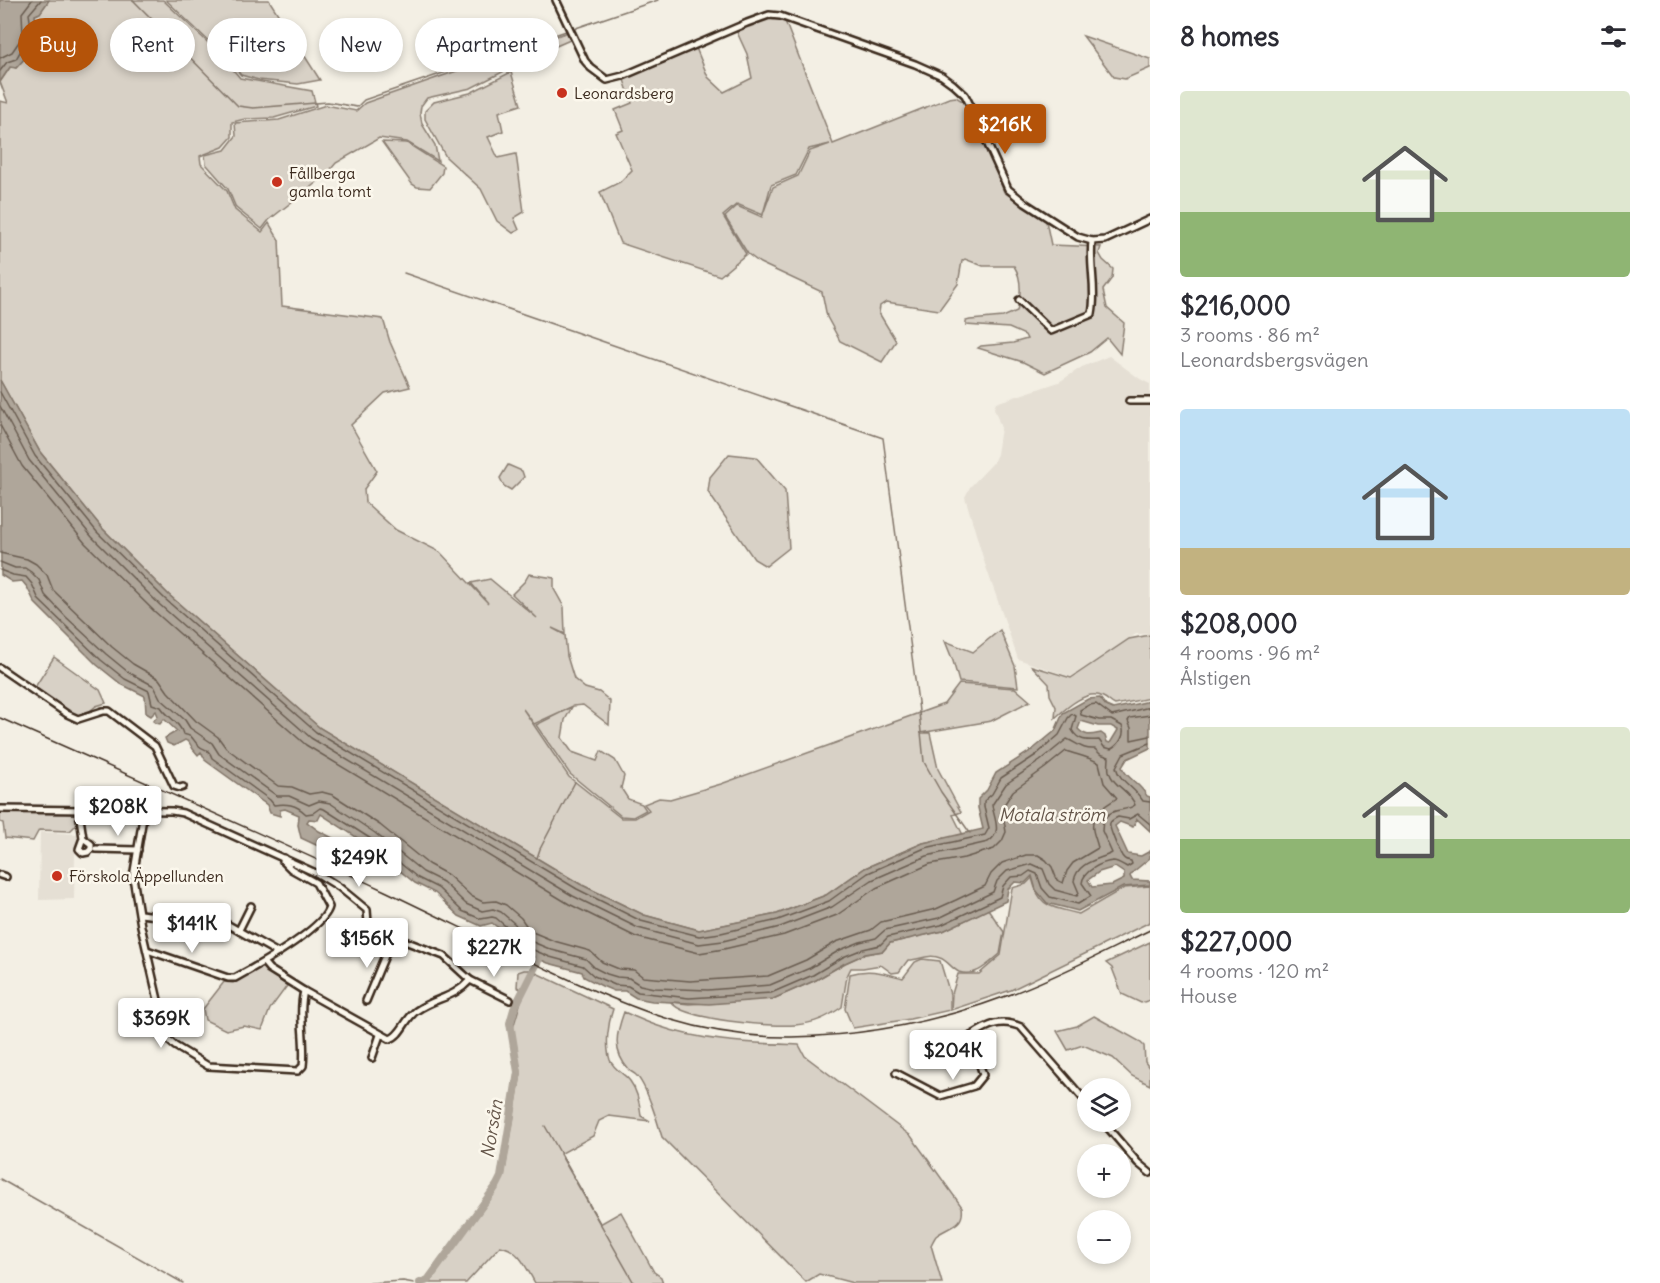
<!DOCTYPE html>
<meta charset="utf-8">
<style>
:root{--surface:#fff;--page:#f2f2f3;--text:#2b2b33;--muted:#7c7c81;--accent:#b45309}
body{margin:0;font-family:Delius,sans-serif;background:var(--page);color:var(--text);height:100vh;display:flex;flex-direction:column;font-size:22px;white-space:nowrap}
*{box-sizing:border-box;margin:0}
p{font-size:20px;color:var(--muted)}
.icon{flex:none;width:33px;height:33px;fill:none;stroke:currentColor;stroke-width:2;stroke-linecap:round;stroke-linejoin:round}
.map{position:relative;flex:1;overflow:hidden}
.sheet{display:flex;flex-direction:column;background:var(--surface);width:510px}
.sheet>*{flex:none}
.guide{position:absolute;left:18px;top:18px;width:570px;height:54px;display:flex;gap:12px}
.tools{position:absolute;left:1077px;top:1078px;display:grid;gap:12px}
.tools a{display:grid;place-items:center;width:54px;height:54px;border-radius:50%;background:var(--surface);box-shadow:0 3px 9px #0003;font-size:30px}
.price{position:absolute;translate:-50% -51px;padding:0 14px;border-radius:6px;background:#fff;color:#222;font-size:20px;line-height:39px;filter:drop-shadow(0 2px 3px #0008)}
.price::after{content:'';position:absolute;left:50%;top:36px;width:18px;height:14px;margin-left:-9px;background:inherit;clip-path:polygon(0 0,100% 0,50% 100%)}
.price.on{background:var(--accent);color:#fff}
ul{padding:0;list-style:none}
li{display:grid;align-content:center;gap:12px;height:318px;padding:0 30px}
li span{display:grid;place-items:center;height:186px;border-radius:6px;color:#555}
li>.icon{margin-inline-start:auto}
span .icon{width:108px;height:108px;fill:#fffc;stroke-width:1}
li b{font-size:26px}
h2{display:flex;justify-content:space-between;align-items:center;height:72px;padding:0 30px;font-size:26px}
.pill{padding:0 21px;border-radius:27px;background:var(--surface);box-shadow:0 3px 9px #0003;font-size:21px;line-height:54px}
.pill.on{background:var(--accent);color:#fff}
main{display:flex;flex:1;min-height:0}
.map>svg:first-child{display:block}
</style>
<main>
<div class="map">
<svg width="1150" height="1283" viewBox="0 0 1150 1283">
<rect width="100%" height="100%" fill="#f3efe4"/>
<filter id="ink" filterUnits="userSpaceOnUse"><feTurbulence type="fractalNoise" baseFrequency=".0167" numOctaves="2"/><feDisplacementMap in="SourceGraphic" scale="12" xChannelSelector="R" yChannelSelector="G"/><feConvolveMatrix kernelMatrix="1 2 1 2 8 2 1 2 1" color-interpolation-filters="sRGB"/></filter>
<g filter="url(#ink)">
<!-- built -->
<g fill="#e5dfd4">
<polygon points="1109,356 1140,379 1150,384 1150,634 1136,634 1071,677 1018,659 985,564 965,497 970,487 993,463 997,454 1001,428 994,408 996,403 1059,382 1082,367"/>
<polygon points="40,832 79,834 75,854 74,899 39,900"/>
</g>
<!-- green -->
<g fill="#d8d1c6" stroke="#8a7e72" stroke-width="1.5" fill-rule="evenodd">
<polygon points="49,0 163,0 220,54 240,78 312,91 316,106 274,118 245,119 232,122 232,137 223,147 200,156 201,164 227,191 235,210 262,232 269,223 279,240 282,306 383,319 390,342 410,387 385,393 351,425 377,471 364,489 365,502 396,530 440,552 488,603 471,583 490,579 537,618 512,594 525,581 529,574 554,578 554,589 564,607 565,634 552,628 565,635 567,656 574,679 585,688 599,692 610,701 609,725 583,705 573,706 534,724 523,709 569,777 621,818 635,818 649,810 644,804 659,798 670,799 721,784 944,704 959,684 1015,688 1030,701 991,721 920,733 930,733 938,769 961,812 953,815 963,835 923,843 865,868 826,895 777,914 699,930 644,915 580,884 320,728 169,595 102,528 40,452 0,380 0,101 8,103 0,82 11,66 16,68 25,58 29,49 36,45 40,36 36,32 35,15 40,13"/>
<polygon points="166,0 269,0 320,80 298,84 259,80 241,75 222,54"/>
<path d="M769 18H779L785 21 833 144 949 98 956 97 964 102 981 132 1004 192 1046 221 1051 245 1101 247 1099 253 1103 260 1113 269 1112 278 1103 290 1107 308 1124 323 1120 354 1107 338 1090 352 1045 373 1023 362 978 348 981 346 1013 343 1027 339 1025 335 1009 328 966 325V321L970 320 1003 317 1017 311C1021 296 1023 280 1014 266H983L965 259 962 261 958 284 939 310 886 302 880 306 879 313 896 341 882 362 840 341 827 317 822 292 760 263 748 254 725 217 737 206 762 217 763 215 737 204 723 216 746 254 720 276 620 243 600 192 620 182 632 170 616 133 623 130 615 110 632 103 623 77 696 48 708 77 724 92 752 78 747 54 736 30ZM830 144 810 151 798 176 773 187 763 214 771 185 796 175 809 149Z"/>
<polygon points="568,32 570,40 538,54 471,88 427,98 421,106 420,113 422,124 435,145 438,161 407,142 379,138 336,163 326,175 269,220 262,229 236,208 228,189 206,164 205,155 225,150 236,136 235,123 279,120 326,105 356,111 365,103"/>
<polygon points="1083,36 1150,59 1150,68 1125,79 1114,77"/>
<polygon points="511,72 521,105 499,112 503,131 488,137 498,158 516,154 524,212 514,218 519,230 513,233 497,221 481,189 446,157 425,119 425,111 434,102 470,93"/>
<polygon points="382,142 407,143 443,166 442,173 430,188 417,187 412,184"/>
<polygon points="729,454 756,457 785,491 789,548 766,566 754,559 708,492 710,477"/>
<polygon points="508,465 522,471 524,477 511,490 504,486 500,478"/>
<polygon points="1000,630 1015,666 1018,687 959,682 953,661 945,641 973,652"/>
<path d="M1150 635V698L1115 705C1110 703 1108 699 1103 697 1087 688 1065 709 1055 718L1056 707 1050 695 1049 684 1032 666 1071 678 1129 639Z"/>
<polygon points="54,657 100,690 106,703 96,706 84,716 72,714 35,687"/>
<polygon points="572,707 565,720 562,738 572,752 597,761 601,751 615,760 624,776 621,788 628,799 642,804 646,810 633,817 621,816 570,774 536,725"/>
<polygon points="0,812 74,813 77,824 70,831 39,830 33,841 5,838 3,823 0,822"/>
<path d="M1032 878C1040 909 1050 906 1079 914L1124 888 1150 886V922L1011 990 951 1010 952 994 958 974H979L1001 955 1012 888 1026 884Z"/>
<path d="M988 909 1004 932 1000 954C989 963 976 978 959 972 952 969 947 960 940 958 928 953 918 961 908 960L899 972 892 973 881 965 863 968H851L847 976 842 1007C826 1018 815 1023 795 1025 773 1027 682 1020 671 1002L689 1004 773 999 816 980 845 963 865 954 883 951 890 943 943 931Z"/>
<polygon points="1150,942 1150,1000 1141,1003 1122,994 1112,968 1106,963"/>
<path d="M922 959 940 961 950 994V1010L910 1019 853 1028 845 1009 850 974C870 968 883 973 903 978L915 962Z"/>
<polygon points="262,967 287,986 270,1009 262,1030 244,1026 226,1030 205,1020 203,1009 224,982 233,983"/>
<path d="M524 970H530L613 1009C608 1024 605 1045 610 1060 614 1070 624 1073 630 1081 637 1090 640 1105 641 1116L650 1121 609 1116 599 1121 593 1136 560 1154 600 1224 621 1212 654 1272 661 1277 663 1283H535C526 1267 519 1249 500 1246L466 1283H427L495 1193 504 1176 521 1073 513 1028 524 991 517 987 518 972Z"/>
<path d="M624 1012C635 1017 646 1022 658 1026 703 1042 752 1043 799 1045L805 1056 911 1136 962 1207C965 1227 948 1226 936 1236 935 1237 932 1243 931 1245L942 1283H853L819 1274 806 1282 662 1137C658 1123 646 1084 636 1075 634 1073 631 1072 629 1070 612 1051 616 1034 624 1012Z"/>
<polygon points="1094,1016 1139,1041 1144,1046 1145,1062 1150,1069 1150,1085 1132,1076 1113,1058 1083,1045 1068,1050 1057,1031 1077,1026"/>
</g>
<!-- water -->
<g fill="#afa69a" stroke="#817468" stroke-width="1.5" fill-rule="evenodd">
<polygon points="0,0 49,0 40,13 35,15 36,32 46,38 47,42 43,46 36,45 29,49 25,58 16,68 10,67 0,82"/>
<path d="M0 380 40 452 102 528 169 595 320 728 580 884 644 915 699 930 777 914 826 895 865 868 923 843 983 829 978 808V799L987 790 996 773 1032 750 1055 731 1063 713 1088 699 1100 698 1106 706 1113 709 1150 701V748L1127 759 1122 767C1126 778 1140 783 1147 796L1150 797V831L1137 819 1133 827 1120 822 1115 826 1128 854 1141 856 1150 851V858L1133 872 1130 876 1132 880 1150 881V885L1123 887 1078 911 1047 903 1036 890 1032 876 1025 883 1015 882 1008 889 1006 901 943 931 890 943 883 951 865 954 845 963 816 980 773 999 709 1004 652 1001 636 998 625 991H614L602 986 584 977 582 972 548 963 511 947 505 933 492 923 481 926 459 916 435 893 415 883 367 844 321 814 318 820 309 819 307 822 319 831 335 839 347 852 350 861 301 838 298 825 299 815 285 809 280 810V816L270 813 267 805 206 761 201 752 198 755 193 749 189 742 185 740 174 746 167 743 165 738 177 731 164 719 160 724 156 723 153 721 158 716 156 711 151 716 146 713 145 696 121 684 97 665 35 603 27 587 22 581 12 582 1 575ZM1081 721 1098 726H1111L1118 730 1110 743 1107 742 1105 736 1101 733C1091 735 1086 737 1078 729ZM1115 867 1124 873V879L1112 885 1092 887 1088 880 1099 872Z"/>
</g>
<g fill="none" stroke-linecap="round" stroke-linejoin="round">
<!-- shore -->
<g stroke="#695c50" stroke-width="1.5">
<polyline points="0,58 12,52 23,36 22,13 32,0"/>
<polyline points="0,71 7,62 16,59 24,45 33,39 29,14 41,0"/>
<path d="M0 392 35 456 97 532 165 599 316 732 577 889 641 921 699 936 721 933 778 920 829 901 868 873 925 848 985 835 989 828 984 807V801L992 794 1001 778 1036 755 1059 735 1068 718 1072 714 1076 716 1072 730C1078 741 1087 741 1099 740L1104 747 1111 749C1119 745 1126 735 1122 726L1111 720H1099L1081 715 1080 710 1089 705 1096 704 1112 716 1150 707"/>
<path d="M0 406 29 460 92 537 160 605 311 738 573 896 638 928 699 944 723 941 780 927 832 907 872 880 927 856 988 842C1003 832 994 819 992 805L1006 784 1040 761 1067 739C1077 743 1082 750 1095 749L1100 754 1109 757C1109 761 1108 766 1109 771 1113 787 1130 790 1135 805 1124 813 1115 806 1103 819L1102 831 1112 853C1098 860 1077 862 1074 881L1079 893 1077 896 1055 890 1049 884 1043 869 1032 864 1007 871 997 881 993 892 939 918 885 930 876 938 860 942 840 950 810 968 770 985 708 990 654 988 640 985 629 978 617 977 607 974 595 968 586 959 552 950 523 938 515 924 501 912 493 909 482 911 466 904 443 882 423 872 375 833 330 803 319 801 309 805 289 796H277L219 754 212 743 190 728 185 720 160 698 154 686 128 672 106 654 66 617 45 595 39 580 31 572 25 568H15L0 562"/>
<path d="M0 425 22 466 85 543 154 611 306 745 569 904 636 937 699 953 724 949 784 935 837 915 876 888 930 864 964 858 994 849 1002 841 1006 832 1002 808 1013 791 1045 768 1066 751C1077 755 1089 757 1099 763L1104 783 1117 798C1106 806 1090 812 1093 830 1094 836 1097 842 1098 848L1073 863 1067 871 1063 883 1057 880 1052 867 1046 860 1038 855H1026L1002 863 991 874 985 886 956 900 936 909 881 922 871 930 836 942 806 960 768 976 690 981 643 977 634 970 619 969 602 962 590 951 554 941 530 931 521 918 506 905 496 901 483 902 471 896 448 875 428 864 380 825 333 795 322 792 309 794 292 787 278 786 226 748 218 737 196 721 168 692 159 679 133 664 112 647 53 590 47 575 36 564 27 559 0 553"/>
<path d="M0 570 13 575 26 577 32 584 39 600 101 660 125 679 149 691 152 704 161 707C167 717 180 722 183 734 195 737 191 738 198 745 204 751 208 747 212 758L270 800 274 805C286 803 296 804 306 814L313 813 320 808 324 809 371 839 418 878 438 888 462 911 481 919 492 917 496 918 510 930 517 943 550 957 583 966 594 976 615 985 628 986 638 992 689 998 771 993 813 975 843 957 863 949 880 945 888 937 941 925 1000 897 1003 886 1011 877 1023 876 1030 871 1037 874 1042 888 1050 897 1078 904 1091 896 1082 883C1083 871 1102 862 1113 861 1118 861 1123 865 1127 867L1132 864 1131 861C1126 860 1125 860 1122 856 1119 851 1108 827 1110 823 1111 821 1116 818 1118 817L1129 819 1138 814 1150 824"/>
<polyline points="1150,715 1130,718 1128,721 1131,728 1131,740 1150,736"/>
<path d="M1150 743 1123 754 1116 767C1119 781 1134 787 1143 801L1150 802"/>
</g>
<!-- stream -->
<g stroke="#817468" stroke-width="1.5">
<polyline points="133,0 238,106 253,108 328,102 357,107 364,100 569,30"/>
<polyline points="573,29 658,0"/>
<polyline points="404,273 883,438 918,702 924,762 941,792 970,833"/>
<polyline points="537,858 540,849 575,782"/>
<polyline points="545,1126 634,1283"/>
<polyline points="0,1179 183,1283"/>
<polyline points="370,1283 403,1281 414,1283"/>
</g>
<!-- river -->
<polyline stroke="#afa69a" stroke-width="8" points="420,1283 428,1280 497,1185 501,1177 518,1072 510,1023 514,1009 539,959"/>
<!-- minor casing -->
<g stroke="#3b2a1e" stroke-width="10">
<g id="minor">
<polyline points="556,0 585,61 591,68 607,80 623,76 747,23 769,15 780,16 915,64 942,76 953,84 965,95 970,105 1008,189 1025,203 1078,237 1092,241 1105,240 1150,219"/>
<path d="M1019 300 1051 331 1092 314C1097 289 1089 266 1092 241"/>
<polyline points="1129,401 1150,401"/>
<polyline points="0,668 67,714 78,719 103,711 109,711 155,746 174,786 180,788 183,787"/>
<polyline points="0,809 172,811 183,813 318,874 339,887 367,910 369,936 389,946"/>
<polyline points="79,811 83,838 79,849 83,853 88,852 91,849 91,844 83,838"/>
<path d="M144 812 133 877 141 926 167 1039 175 1046 208 1066 298 1071 303 1066C306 1042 298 1015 304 991"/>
<polyline points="96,849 138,850"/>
<polyline points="0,875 6,877"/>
<polyline points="140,914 175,918 209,914 278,953"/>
<polyline points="239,930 251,906"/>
<polyline points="389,946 397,941 402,940 444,956 470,980 510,1000"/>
<path d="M147 950 228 978H235C255 967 324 929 329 907L316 883 291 869 283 861 284 858"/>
<polyline points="366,955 374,939"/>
<path d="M264 963 269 969 304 991 390 1039C401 1036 405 1019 416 1011 436 997 453 999 470 980"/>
<polyline points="366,1001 389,946"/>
<path d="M971 1036C988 1025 1001 1018 1021 1027L1088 1104"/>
<polyline points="372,1058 380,1035"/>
<polyline points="896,1073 940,1096 974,1086 983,1075 971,1036 944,1057"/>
<polyline points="1103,1122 1138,1163 1150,1173"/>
</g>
</g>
<!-- minor -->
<use href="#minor" stroke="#fbf7ec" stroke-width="5"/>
<!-- rail -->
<path stroke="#3b2a1e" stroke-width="1.5" d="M0 718C129 775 258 832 385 891 442 918 497 946 553 972 632 1009 701 1038 791 1037 865 1036 940 1021 1009 995 1058 977 1104 952 1150 930"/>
</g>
</g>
<!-- markers -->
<g fill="#c8321e" stroke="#fbf7ec" stroke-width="2">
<circle cx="562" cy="93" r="6"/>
<circle cx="277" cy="182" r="6"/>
<circle cx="57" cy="876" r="6"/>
</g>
<g text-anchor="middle" stroke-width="5" stroke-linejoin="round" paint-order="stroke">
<!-- poi labels -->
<g font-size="16" fill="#3b2a1e" stroke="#fbf7ec" text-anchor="start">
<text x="574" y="99">Leonardsberg</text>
<text x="289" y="179">Fållberga<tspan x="289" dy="18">gamla tomt</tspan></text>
<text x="69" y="882">Förskola Äppellunden</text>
</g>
<!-- water labels -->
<g font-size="18" font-style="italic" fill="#645549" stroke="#fbf7ec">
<text x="1052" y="821">Motala ström</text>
<text transform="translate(492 1129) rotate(-81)" y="6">Norsån</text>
</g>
</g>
</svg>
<div class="tools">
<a><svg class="icon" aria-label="layers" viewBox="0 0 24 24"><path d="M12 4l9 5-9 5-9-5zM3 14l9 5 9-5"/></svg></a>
<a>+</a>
<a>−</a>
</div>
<b class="price on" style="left:1005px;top:155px">$216K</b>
<b class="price" style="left:118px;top:837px">$208K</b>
<b class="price" style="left:359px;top:888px">$249K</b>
<b class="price" style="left:192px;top:954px">$141K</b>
<b class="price" style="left:367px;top:969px">$156K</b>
<b class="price" style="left:494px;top:978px">$227K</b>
<b class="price" style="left:161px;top:1049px">$369K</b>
<b class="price" style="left:953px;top:1081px">$204K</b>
<div class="guide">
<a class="pill on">Buy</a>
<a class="pill">Rent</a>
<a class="pill">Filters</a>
<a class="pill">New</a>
<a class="pill">Apartment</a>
</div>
</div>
<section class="sheet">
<h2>8 homes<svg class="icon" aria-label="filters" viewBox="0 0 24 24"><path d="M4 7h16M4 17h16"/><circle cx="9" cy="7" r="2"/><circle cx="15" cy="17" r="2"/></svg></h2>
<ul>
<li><span style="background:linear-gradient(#dfe7d0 65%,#8fb573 0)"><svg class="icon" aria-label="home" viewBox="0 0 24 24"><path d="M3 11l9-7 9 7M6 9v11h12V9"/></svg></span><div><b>$216,000</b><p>3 rooms · 86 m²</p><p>Leonardsbergsvägen</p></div></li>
<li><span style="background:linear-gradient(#bfe0f5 75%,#c2b280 0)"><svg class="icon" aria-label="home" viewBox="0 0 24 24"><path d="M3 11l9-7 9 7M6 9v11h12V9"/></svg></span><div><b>$208,000</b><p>4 rooms · 96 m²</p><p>Ålstigen</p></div></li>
<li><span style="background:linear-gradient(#dfe7d0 60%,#8fb573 0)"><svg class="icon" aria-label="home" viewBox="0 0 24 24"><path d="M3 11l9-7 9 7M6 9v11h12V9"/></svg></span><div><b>$227,000</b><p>4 rooms · 120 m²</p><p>House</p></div></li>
</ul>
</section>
</main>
